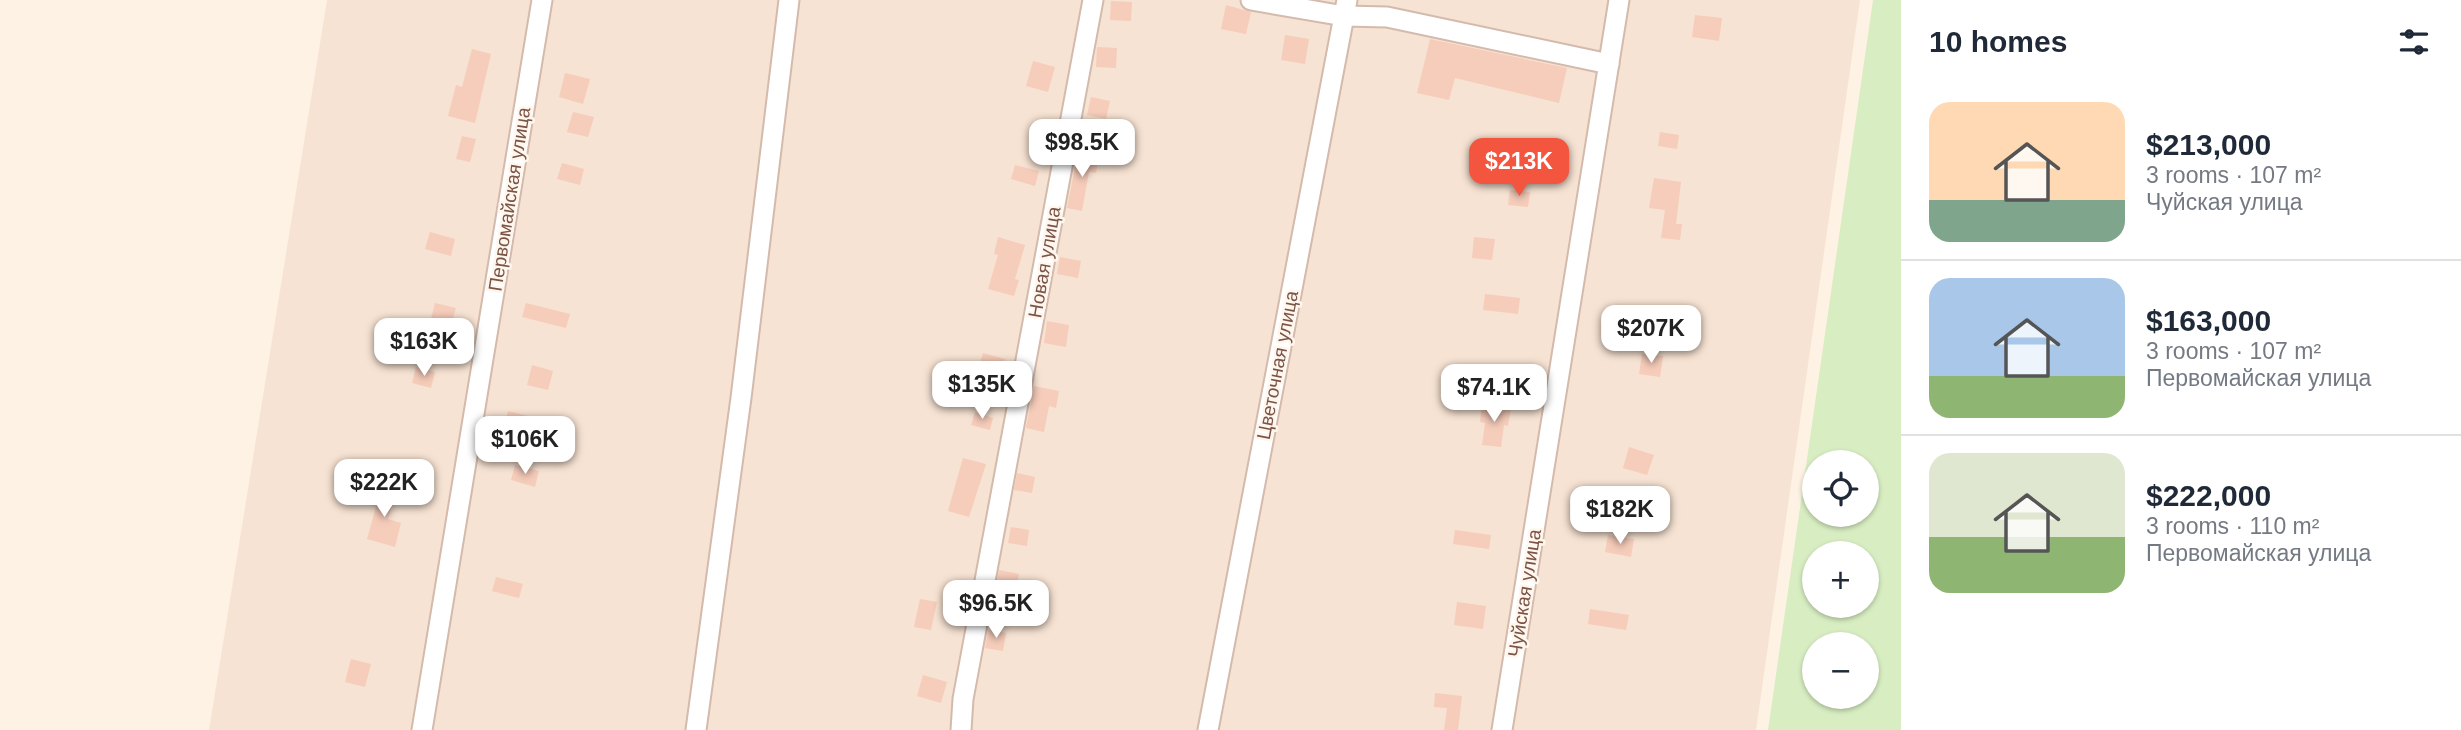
<!DOCTYPE html>
<meta charset="utf-8">
<style>
:root{--surface:#fff;--page:#f6f6f7;--text:#1f2937;--muted:#747a83;--line:#e0e1e3;--accent:#f3553f}
body{margin:0;font-family:Arial,sans-serif;background:var(--page);color:var(--text);height:100vh;display:flex;flex-direction:column;font-size:26px;white-space:nowrap}
*{box-sizing:border-box;margin:0}
p{font-size:23px;color:var(--muted)}
.icon{flex:none;width:38px;height:38px;fill:none;stroke:currentColor;stroke-width:2;stroke-linecap:round;stroke-linejoin:round}
.map{position:relative;flex:1;overflow:hidden}
.drawer{display:flex;flex-direction:column;background:var(--surface);width:560px}
.drawer>*{flex:none}
.controls{position:absolute;left:1802px;top:450px;display:grid;gap:14px}
.controls a{display:grid;place-items:center;width:77px;height:77px;border-radius:50%;background:var(--surface);box-shadow:0 2px 5px #0004;font-size:35px}
.price{position:absolute;translate:-50% -60px;padding:0 16px;border-radius:14px;background:#fff;color:#222;font-size:23px;line-height:46px;filter:drop-shadow(0 2px 4px #0008)}
.price::after{content:'';position:absolute;left:50%;top:42px;width:21px;height:16px;margin-left:-10px;background:inherit;clip-path:polygon(0 0,100% 0,50% 100%)}
.price.selected{background:var(--accent);color:#fff}
ul{padding:0;list-style:none}
li{display:flex;align-items:center;gap:21px;height:175px;padding:0 28px}
li+li{border-top:2px solid var(--line)}
li span{display:grid;place-items:center;flex:none;width:196px;height:140px;border-radius:21px;color:#555}
li>.icon{margin-inline-start:auto}
span .icon{width:84px;height:84px;fill:#fffc;stroke-width:1}
li b{font-size:30px}
h2{display:flex;justify-content:space-between;align-items:center;height:84px;padding:0 28px;font-size:30px}
main{display:flex;flex:1;min-height:0}
.map>svg:first-child{display:block}
</style>
<main>
<div class="map">
<svg width="1901" height="730" viewBox="0 0 1901 730">
<rect width="100%" height="100%" fill="#fef2e5"/>
<!-- residential -->
<polygon fill="#f7e3d3" points="327,0 1860,0 1756,730 209,730"/>
<!-- green -->
<path fill="#d8eec2" fill-rule="evenodd" d="M1873 0H1901V730H1768ZM1815 462H1867V514H1815ZM1815 553H1867V606H1815ZM1815 644H1867V696H1815Z"/>
<!-- building -->
<g fill="#f6ccba">
<polygon points="1111,1 1132,2 1131,21 1110,20"/>
<polygon points="1226,5 1251,12 1246,34 1221,29"/>
<polygon points="1695,15 1722,18 1719,41 1692,37"/>
<polygon points="1285,35 1309,39 1305,64 1281,60"/>
<polygon points="1430,39 1567,68 1559,103 1455,78 1449,100 1417,93"/>
<polygon points="1097,47 1117,48 1116,68 1096,67"/>
<polygon points="472,49 491,54 475,123 448,116 456,85 462,87"/>
<polygon points="1033,61 1055,67 1048,92 1026,86"/>
<polygon points="565,73 590,79 583,104 559,97"/>
<polygon points="1091,97 1110,101 1106,119 1087,115"/>
<polygon points="573,112 594,117 588,137 567,132"/>
<polygon points="1660,132 1679,135 1677,149 1658,146"/>
<polygon points="462,136 476,139 470,162 456,159"/>
<polygon points="1502,138 1554,145 1551,165 1499,159"/>
<polygon points="1078,151 1099,155 1096,173 1089,172 1082,211 1067,208"/>
<polygon points="562,163 584,169 580,185 557,179"/>
<polygon points="1015,165 1039,171 1035,186 1011,179"/>
<polygon points="1654,178 1681,182 1676,224 1682,224 1680,240 1661,238 1665,210 1649,208"/>
<polygon points="1510,190 1530,192 1528,207 1508,205"/>
<polygon points="430,232 455,239 451,256 425,249"/>
<polygon points="998,237 1025,245 1015,279 1019,280 1014,296 988,289 998,255 994,254"/>
<polygon points="1474,237 1495,239 1492,260 1472,258"/>
<polygon points="1060,257 1081,261 1078,278 1057,274"/>
<polygon points="1485,294 1520,298 1518,314 1483,310"/>
<polygon points="435,303 456,308 450,328 430,323"/>
<polygon points="526,303 570,314 566,328 522,317"/>
<polygon points="1047,321 1069,325 1066,347 1044,343"/>
<polygon points="983,353 1005,359 999,380 977,374"/>
<polygon points="1642,354 1663,356 1660,377 1639,374"/>
<polygon points="532,365 553,371 548,390 527,385"/>
<polygon points="416,367 435,372 431,388 412,383"/>
<polygon points="1034,386 1059,391 1056,408 1049,406 1044,432 1026,428"/>
<polygon points="1482,405 1511,408 1508,426 1504,425 1501,447 1482,445 1485,423 1480,422"/>
<polygon points="508,411 548,421 543,444 503,433"/>
<polygon points="975,412 993,418 990,430 971,425"/>
<polygon points="1629,447 1654,455 1647,475 1623,468"/>
<polygon points="963,458 986,464 969,517 948,511"/>
<polygon points="515,465 539,471 535,487 511,480"/>
<polygon points="1017,473 1035,477 1032,493 1014,490"/>
<polygon points="379,485 397,489 388,519 401,523 395,547 367,539 378,500 375,499"/>
<polygon points="1011,527 1029,530 1027,546 1008,543"/>
<polygon points="1455,530 1491,535 1489,549 1453,544"/>
<polygon points="1608,535 1634,539 1631,557 1605,552"/>
<polygon points="999,570 1019,574 1016,590 996,586"/>
<polygon points="496,577 523,584 519,598 492,591"/>
<polygon points="920,599 937,602 931,630 914,627"/>
<polygon points="1457,602 1486,606 1483,629 1454,625"/>
<polygon points="1590,609 1629,615 1626,630 1588,624"/>
<polygon points="988,630 1006,633 1003,651 985,648"/>
<polygon points="351,659 371,664 365,687 345,682"/>
<polygon points="923,675 947,682 941,703 917,696"/>
<polygon points="1435,693 1462,696 1458,730 1444,730 1447,708 1434,707"/>
</g>
<g fill="none" stroke-linecap="round" stroke-linejoin="round">
<!-- minor casing -->
<g stroke="#d4baac" stroke-width="23">
<g id="minor">
<polyline points="1251,0 1344,16 1387,17 1609,64"/>
<polyline points="422,730 542,0"/>
<polyline points="696,730 741,398 789,0"/>
<polyline points="961,730 963,699 1093,0"/>
<polyline points="1208,730 1347,0"/>
<polyline points="1502,730 1619,0"/>
</g>
</g>
<!-- minor -->
<use href="#minor" stroke="#fff" stroke-width="19"/>
</g>
<g text-anchor="middle" stroke-width="5" stroke-linejoin="round" paint-order="stroke">
<!-- street labels -->
<g font-size="19" fill="#7a5447" stroke="#fff6ed">
<text transform="translate(509 199) rotate(-81)" y="7">Первомайская улица</text>
<text transform="translate(1044 262) rotate(-80)" y="7">Новая улица</text>
<text transform="translate(1277 365) rotate(-79)" y="7">Цветочная улица</text>
<text transform="translate(1524 593) rotate(-81)" y="7">Чуйская улица</text>
</g>
</g>
</svg>
<div class="controls">
<a><svg class="icon" aria-label="locate" viewBox="0 0 24 24"><circle cx="12" cy="12" r="6"/><path d="M12 2v4M12 18v4M2 12h4M18 12h4"/></svg></a>
<a>+</a>
<a>−</a>
</div>
<b class="price" style="left:1082px;top:179px">$98.5K</b>
<b class="price selected" style="left:1519px;top:198px">$213K</b>
<b class="price" style="left:1651px;top:365px">$207K</b>
<b class="price" style="left:424px;top:378px">$163K</b>
<b class="price" style="left:982px;top:421px">$135K</b>
<b class="price" style="left:1494px;top:424px">$74.1K</b>
<b class="price" style="left:525px;top:476px">$106K</b>
<b class="price" style="left:384px;top:519px">$222K</b>
<b class="price" style="left:1620px;top:546px">$182K</b>
<b class="price" style="left:996px;top:640px">$96.5K</b>
</div>
<section class="drawer">
<h2>10 homes<svg class="icon" aria-label="filters" viewBox="0 0 24 24"><path d="M4 7h16M4 17h16"/><circle cx="9" cy="7" r="2"/><circle cx="15" cy="17" r="2"/></svg></h2>
<ul>
<li><span style="background:linear-gradient(#ffd9b3 70%,#7fa58c 0)"><svg class="icon" aria-label="home" viewBox="0 0 24 24"><path d="M3 11l9-7 9 7M6 9v11h12V9"/></svg></span><div><b>$213,000</b><p>3 rooms · 107 m²</p><p>Чуйская улица</p></div></li>
<li><span style="background:linear-gradient(#a9c7e8 70%,#8fb573 0)"><svg class="icon" aria-label="home" viewBox="0 0 24 24"><path d="M3 11l9-7 9 7M6 9v11h12V9"/></svg></span><div><b>$163,000</b><p>3 rooms · 107 m²</p><p>Первомайская улица</p></div></li>
<li><span style="background:linear-gradient(#dfe7d0 60%,#8fb573 0)"><svg class="icon" aria-label="home" viewBox="0 0 24 24"><path d="M3 11l9-7 9 7M6 9v11h12V9"/></svg></span><div><b>$222,000</b><p>3 rooms · 110 m²</p><p>Первомайская улица</p></div></li>
</ul>
</section>
</main>
